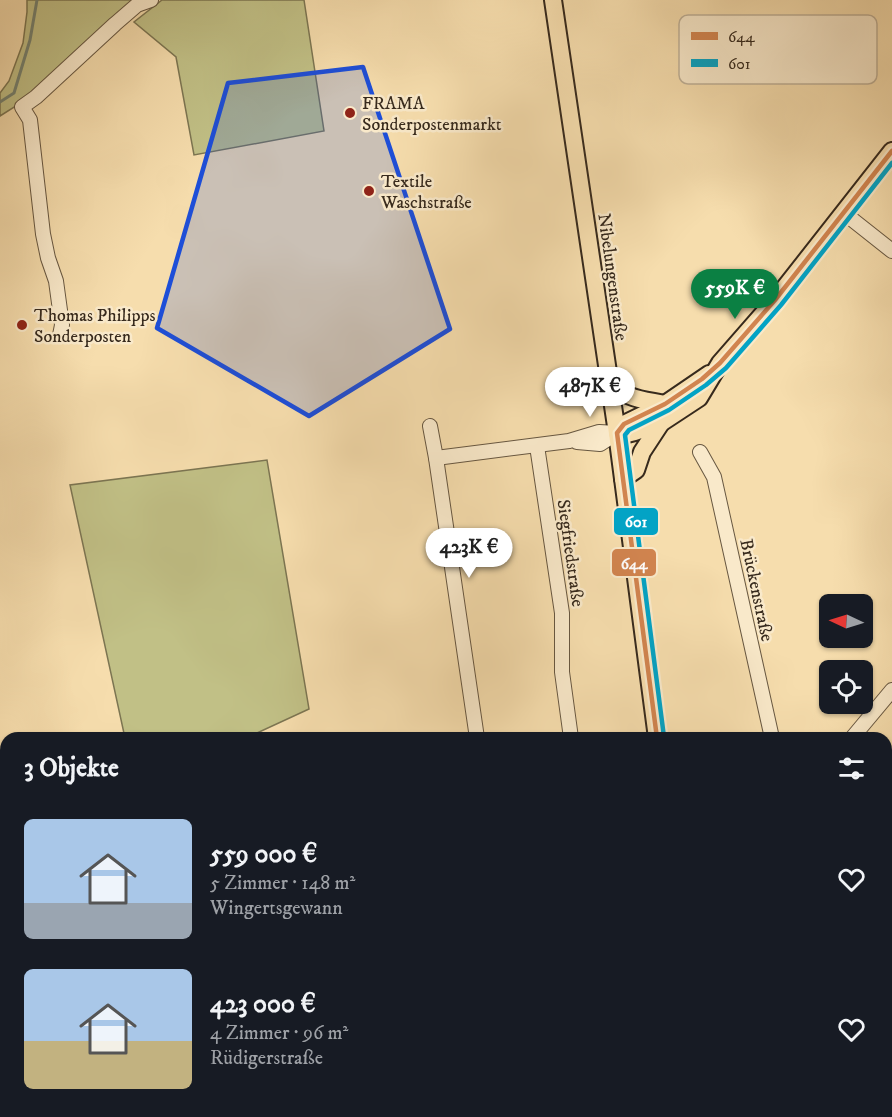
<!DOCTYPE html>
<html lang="de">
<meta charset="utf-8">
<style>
:root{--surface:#171b24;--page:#242831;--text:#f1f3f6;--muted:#9ea1a6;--accent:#0b8043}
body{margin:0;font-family:"IM FELL DW Pica",serif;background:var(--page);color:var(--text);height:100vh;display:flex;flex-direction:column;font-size:22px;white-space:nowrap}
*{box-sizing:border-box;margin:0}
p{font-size:20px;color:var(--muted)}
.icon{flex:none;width:33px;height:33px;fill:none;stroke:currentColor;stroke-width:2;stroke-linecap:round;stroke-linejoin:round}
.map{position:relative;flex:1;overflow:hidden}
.drawer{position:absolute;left:0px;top:732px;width:892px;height:386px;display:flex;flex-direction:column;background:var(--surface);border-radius:18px 18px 0 0;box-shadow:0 2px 4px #0004}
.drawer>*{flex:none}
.needle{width:39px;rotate:274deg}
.buttons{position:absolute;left:819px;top:594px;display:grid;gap:12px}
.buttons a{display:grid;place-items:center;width:54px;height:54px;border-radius:9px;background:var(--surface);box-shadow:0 2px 4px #0004;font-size:30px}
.price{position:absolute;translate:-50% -51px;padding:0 14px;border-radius:21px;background:#fff;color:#222;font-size:20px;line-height:39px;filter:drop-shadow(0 2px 3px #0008)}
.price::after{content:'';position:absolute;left:50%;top:36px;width:18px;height:14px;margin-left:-9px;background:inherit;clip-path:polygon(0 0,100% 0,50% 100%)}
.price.selected{background:var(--accent);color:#fff}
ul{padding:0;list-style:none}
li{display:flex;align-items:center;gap:18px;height:150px;padding:0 24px}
li span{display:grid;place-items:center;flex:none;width:168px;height:120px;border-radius:9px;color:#555}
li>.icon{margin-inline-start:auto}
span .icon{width:72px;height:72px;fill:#fffc;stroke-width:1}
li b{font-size:26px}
h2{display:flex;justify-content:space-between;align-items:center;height:72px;padding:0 24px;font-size:26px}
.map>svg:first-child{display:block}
</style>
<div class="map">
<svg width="892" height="1117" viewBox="0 0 892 1117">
<rect width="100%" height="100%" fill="#f6ddad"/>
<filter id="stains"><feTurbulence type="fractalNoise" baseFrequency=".00333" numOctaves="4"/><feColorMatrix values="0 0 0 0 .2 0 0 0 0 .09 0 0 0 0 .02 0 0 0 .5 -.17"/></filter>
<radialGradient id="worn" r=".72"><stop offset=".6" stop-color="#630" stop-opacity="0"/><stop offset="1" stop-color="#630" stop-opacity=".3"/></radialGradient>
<!-- green -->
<g fill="#c1c086" stroke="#7c7552" stroke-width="1.5">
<polygon points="27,0 142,0 16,106 0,116 0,93 9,81 23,43 27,12"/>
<polygon points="162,0 304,0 324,131 194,155 176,57 134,22"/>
<polygon points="267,460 309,709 246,738 125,738 70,485"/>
<polygon points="580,1112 714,1112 716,1117 575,1117"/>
</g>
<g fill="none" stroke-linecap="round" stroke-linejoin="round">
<!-- stream -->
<g stroke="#748271" stroke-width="3">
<polyline points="0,102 14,93 30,40 37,0"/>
<polyline points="886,809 892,803"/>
<polyline points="580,1117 584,1112"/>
</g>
<!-- minor casing -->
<g stroke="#675741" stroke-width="16">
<g id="minor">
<polyline points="844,213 892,251"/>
<polyline points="60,335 62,325 56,281 48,258 43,234 30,120 22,107 36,97 115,24 137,5 151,0"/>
<polyline points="430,426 436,458 477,738"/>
<polyline points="577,442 600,444 617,433"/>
<polyline points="537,446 562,613 562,672 571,738"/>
<polyline points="700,452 714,477 772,738"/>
<polyline points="436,458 569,441 599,432 617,433"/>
<polyline points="852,738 892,690"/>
<polyline points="368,1117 373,1112"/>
<polyline points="507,1117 512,1112"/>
</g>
</g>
<!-- major casing -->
<g stroke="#372a1d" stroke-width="20">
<g id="major">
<polyline points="553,0 617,433 657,738"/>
<path d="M608 379C626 400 640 399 665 404"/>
<polyline points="617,433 627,434 635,432 661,423 699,398 720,363 775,300 892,151"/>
<polyline points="617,433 624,424 665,404 709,374"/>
<polyline points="623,479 636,470 642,452 661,423"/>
<polyline points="721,1112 723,1117"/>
</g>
</g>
<!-- minor -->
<use href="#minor" stroke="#f9e9ca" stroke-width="14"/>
<!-- major -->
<use href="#major" stroke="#f6ddad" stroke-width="16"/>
<!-- bus-1 casing -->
<g stroke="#f9e9ca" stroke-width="9">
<polyline id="bus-1" points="657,738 617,433 624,424 665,404 702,379 720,363 775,300 892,151"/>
</g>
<!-- bus-2 casing -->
<g stroke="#f9e9ca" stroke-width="9">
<polyline id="bus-2" points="664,737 625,435 629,430 669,410 706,385 726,368 781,305 892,163"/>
</g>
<!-- bus-1 -->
<use href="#bus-1" stroke="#d1844f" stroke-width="4.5"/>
<!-- bus-2 -->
<use href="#bus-2" stroke="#03a3c5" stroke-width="4.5"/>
</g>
<!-- marked area -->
<path fill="#1d4ed8" fill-opacity="0.2" stroke="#1d4ed8" stroke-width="4.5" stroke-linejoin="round" d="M363 67 450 329 309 416 157 328 228 83Z"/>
<!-- markers -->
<g fill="#8f2418" stroke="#f9e9ca" stroke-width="2">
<circle cx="350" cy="113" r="6"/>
<circle cx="369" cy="191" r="6"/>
<circle cx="22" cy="325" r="6"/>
</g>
<g text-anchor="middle" stroke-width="5" stroke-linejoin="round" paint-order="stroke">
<!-- poi labels -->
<g font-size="18" fill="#372a1d" stroke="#f9e9ca" text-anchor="start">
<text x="362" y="109">FRAMA<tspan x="362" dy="21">Sonderpostenmarkt</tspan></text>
<text x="381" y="187">Textile<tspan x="381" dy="21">Waschstraße</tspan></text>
<text x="34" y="321">Thomas Philipps<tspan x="34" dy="21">Sonderposten</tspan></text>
</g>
<!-- street labels -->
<g font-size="18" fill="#372a1d" stroke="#f9e9ca">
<text transform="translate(613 277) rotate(82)" y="6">Nibelungenstraße</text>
<text transform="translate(571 553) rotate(82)" y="6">Siegfriedstraße</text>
<text transform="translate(757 590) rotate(78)" y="6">Brückenstraße</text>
</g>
</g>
<!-- legend -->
<rect x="679" y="15" width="198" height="69" rx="9" fill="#f9e9ca" stroke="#bfb096" stroke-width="1.5"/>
<rect x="691" y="32" width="27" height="8" fill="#d1844f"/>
<rect x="691" y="59" width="27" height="8" fill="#03a3c5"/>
<g font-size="16" fill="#372a1d">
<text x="728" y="42">644</text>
<text x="728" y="69">601</text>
</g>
<g stroke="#f9e9ca" stroke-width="2">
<rect x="613" y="507" width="46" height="29" rx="6" fill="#03a3c5"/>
<rect x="611" y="548" width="46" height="29" rx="6" fill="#d1844f"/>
</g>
<g font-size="16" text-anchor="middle" font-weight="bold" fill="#fff">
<text x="636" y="527">601</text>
<text x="634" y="569">644</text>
</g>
<rect width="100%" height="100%" filter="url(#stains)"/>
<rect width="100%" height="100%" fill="url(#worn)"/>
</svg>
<div class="buttons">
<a><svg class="needle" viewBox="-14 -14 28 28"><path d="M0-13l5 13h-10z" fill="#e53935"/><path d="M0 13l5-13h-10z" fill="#9ea1a6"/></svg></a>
<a><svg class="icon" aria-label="locate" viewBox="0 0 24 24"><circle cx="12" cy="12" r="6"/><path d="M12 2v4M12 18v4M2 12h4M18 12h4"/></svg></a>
</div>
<b class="price selected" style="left:735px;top:320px">559K €</b>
<b class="price" style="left:590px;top:418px">487K €</b>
<b class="price" style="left:469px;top:579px">423K €</b>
<section class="drawer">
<h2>3 Objekte<svg class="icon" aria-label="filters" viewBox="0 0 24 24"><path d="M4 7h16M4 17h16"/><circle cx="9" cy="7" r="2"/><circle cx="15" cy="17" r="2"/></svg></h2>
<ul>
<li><span style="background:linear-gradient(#a9c7e8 70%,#9aa5b1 0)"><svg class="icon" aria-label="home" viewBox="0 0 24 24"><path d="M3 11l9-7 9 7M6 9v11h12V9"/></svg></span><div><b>559 000 €</b><p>5 Zimmer · 148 m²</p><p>Wingertsgewann</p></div><svg class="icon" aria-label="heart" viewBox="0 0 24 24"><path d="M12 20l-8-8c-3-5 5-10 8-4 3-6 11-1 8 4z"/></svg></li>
<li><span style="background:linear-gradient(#a9c7e8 60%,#c2b280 0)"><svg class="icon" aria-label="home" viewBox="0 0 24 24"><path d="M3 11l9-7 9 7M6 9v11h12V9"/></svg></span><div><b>423 000 €</b><p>4 Zimmer · 96 m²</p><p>Rüdigerstraße</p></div><svg class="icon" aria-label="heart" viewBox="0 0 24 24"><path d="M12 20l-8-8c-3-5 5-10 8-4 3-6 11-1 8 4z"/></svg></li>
</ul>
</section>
</div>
